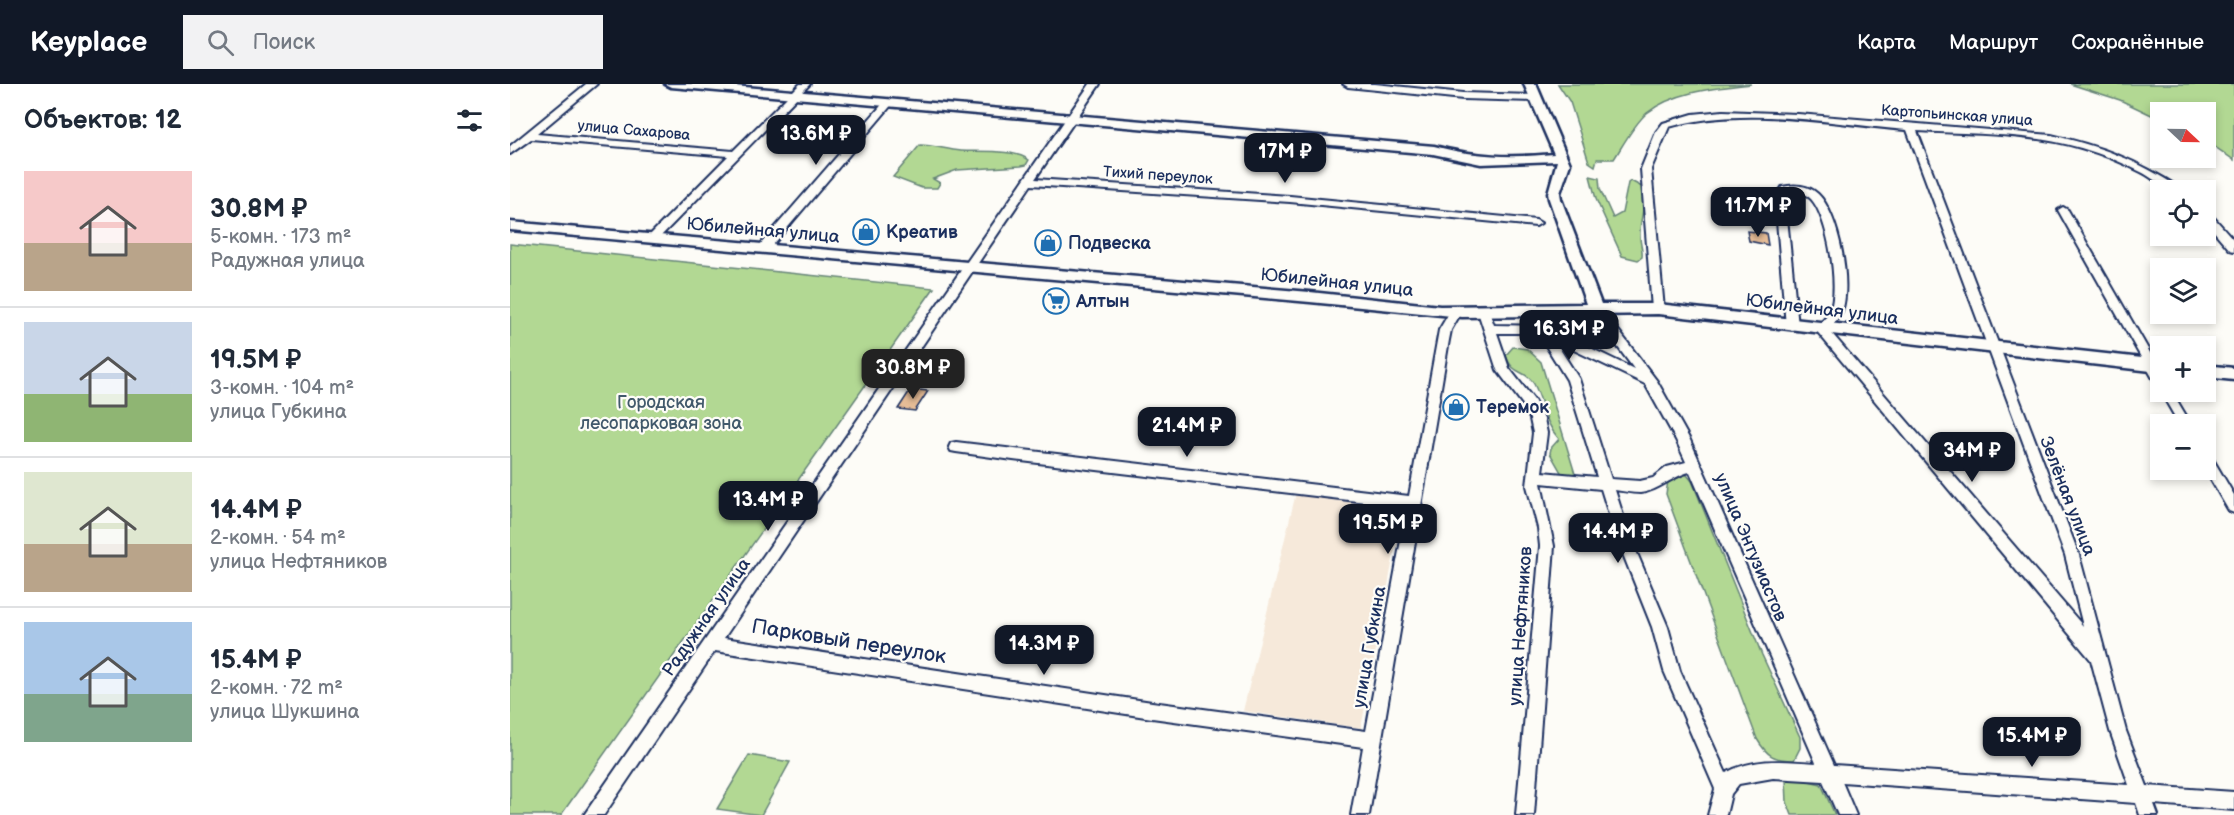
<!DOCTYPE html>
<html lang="ru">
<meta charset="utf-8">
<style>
:root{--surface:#fff;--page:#f2f2f3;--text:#1f2937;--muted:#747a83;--line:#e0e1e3;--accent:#111827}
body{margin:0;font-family:"Balsamiq Sans",sans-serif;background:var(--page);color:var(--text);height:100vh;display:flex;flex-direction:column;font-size:22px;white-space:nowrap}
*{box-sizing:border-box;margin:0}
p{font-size:20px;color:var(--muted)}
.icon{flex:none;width:33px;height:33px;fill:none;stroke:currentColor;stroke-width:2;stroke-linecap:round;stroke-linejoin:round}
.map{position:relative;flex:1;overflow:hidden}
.details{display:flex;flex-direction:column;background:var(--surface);width:510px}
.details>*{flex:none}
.needle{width:39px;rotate:112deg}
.fabs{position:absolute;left:1640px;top:18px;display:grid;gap:12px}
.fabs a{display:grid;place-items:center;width:66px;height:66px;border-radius:0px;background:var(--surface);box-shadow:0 3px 9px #0003;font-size:30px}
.price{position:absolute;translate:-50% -51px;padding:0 14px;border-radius:12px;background:var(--accent);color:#fff;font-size:20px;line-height:39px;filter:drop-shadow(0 2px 3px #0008)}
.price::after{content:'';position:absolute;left:50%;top:36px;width:18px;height:14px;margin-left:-9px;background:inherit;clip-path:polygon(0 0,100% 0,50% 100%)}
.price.current{background:#222;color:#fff}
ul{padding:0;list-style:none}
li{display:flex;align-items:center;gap:18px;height:150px;padding:0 24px}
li+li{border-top:2px solid var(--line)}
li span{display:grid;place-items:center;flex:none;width:168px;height:120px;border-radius:0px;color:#555}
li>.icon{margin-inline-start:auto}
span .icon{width:72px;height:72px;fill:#fffc;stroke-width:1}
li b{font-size:26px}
h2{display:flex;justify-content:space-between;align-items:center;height:72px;padding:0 24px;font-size:26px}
header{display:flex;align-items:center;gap:36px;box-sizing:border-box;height:84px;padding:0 30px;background:var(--accent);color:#fff}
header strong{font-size:28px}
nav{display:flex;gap:33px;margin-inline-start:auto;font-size:21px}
.search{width:420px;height:54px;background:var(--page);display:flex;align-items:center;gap:15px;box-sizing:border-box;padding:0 21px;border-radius:0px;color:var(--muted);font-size:22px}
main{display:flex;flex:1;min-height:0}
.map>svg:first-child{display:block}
</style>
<header>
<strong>Keyplace</strong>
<div class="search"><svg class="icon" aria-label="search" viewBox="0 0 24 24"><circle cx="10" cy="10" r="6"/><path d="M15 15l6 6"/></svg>Поиск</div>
<nav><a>Карта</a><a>Маршрут</a><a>Сохранённые</a></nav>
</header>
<main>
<section class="details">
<h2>Объектов: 12<svg class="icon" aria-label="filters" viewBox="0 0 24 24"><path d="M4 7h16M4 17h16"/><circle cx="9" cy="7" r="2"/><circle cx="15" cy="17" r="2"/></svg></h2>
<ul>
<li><span style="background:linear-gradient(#f6c9c9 60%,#b9a48a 0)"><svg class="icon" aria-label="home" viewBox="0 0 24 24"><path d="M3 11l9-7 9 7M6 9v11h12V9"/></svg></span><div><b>30.8M ₽</b><p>5-комн. · 173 m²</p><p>Радужная улица</p></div></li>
<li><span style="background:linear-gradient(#c9d6e8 60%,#8fb573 0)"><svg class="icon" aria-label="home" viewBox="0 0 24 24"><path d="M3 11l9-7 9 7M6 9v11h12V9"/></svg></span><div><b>19.5M ₽</b><p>3-комн. · 104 m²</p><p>улица Губкина</p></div></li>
<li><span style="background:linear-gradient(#dfe7d0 60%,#b9a48a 0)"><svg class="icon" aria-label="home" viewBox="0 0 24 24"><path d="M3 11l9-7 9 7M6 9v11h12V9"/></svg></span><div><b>14.4M ₽</b><p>2-комн. · 54 m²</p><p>улица Нефтяников</p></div></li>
<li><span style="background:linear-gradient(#a9c7e8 60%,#7fa58c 0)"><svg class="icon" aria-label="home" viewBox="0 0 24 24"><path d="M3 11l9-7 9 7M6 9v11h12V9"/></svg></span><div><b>15.4M ₽</b><p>2-комн. · 72 m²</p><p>улица Шукшина</p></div></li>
</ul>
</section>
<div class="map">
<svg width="1724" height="731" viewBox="0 0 1724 731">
<rect width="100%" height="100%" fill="#fdfcf7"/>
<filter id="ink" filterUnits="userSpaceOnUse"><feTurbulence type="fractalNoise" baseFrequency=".0167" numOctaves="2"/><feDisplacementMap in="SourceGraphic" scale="12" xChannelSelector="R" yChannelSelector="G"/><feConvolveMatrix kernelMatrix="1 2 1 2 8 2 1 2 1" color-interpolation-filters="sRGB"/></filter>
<g filter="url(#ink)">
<!-- built -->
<polygon fill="#f6e9da" points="786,409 893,422 851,644 733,627"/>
<!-- green -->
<g fill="#b2d893" stroke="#668478" stroke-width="1.5">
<path d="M1048 0H1241C1207 4 1165 7 1137 29 1124 40 1113 61 1104 75H1087L1085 82 1079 78 1060 18Z"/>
<polygon points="1560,0 1724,0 1724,76 1695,56 1695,28 1650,28 1650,35 1610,16"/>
<path d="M410 61C424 61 437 66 451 67 469 68 506 65 519 76L516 81 511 82 447 86 423 95 430 99 427 104H412L383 93Z"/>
<path d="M1080 92 1089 94 1090 105 1103 134 1112 129 1118 99 1121 97 1132 103C1137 125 1129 134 1130 153 1130 160 1133 166 1132 173L1128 176 1112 172 1086 115Z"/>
<polygon points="0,160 424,204 51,731 0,731"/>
<path d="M1003 263 1017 265 1031 278 1066 393 1052 390 1040 369 1041 364 1049 355C1034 339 1034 319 1024 300 1016 285 1002 292 996 271Z"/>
<path d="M1171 389 1177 391 1182 397 1252 571 1290 653V664L1284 676C1264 676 1257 672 1247 655L1156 410 1158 397Z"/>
<polygon points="239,671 280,678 251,731 207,725"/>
<polygon points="1286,694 1311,700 1325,731 1282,731 1277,718 1276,696"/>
</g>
<!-- building -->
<g fill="#e7bd97" stroke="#1b2f5e" stroke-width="1.5">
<polygon points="1237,147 1256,149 1258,161 1239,157"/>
<polygon points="401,305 418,307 405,327 388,325"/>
</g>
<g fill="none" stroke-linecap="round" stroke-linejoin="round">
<!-- minor casing -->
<g stroke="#1b2f5e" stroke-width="4">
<g id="minor">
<polygon points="76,0 87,0 27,50 223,67 290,0 300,0 146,157 138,157 138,153 218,72 21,55 0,70 0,62"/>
<polygon points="580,0 590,0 525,95 780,112 1026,136 1031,139 1026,142 780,118 521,101 214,554 642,618 856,647 897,423 503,376 446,368 441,367 439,363 441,359 446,358 899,412 929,246 942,224 946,223 952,227 941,246 939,256 859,731 841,731 853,663 642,634 205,567 94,731 74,731"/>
<polygon points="833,0 865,0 953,9 1026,11 1031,14 1026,17 953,15 838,3"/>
<polygon points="376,16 384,18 257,168 249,168 249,162"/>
<path d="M1213 27 1288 30 1541 51C1590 62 1627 76 1670 104L1671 106C1654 106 1645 95 1631 88 1612 78 1592 70 1571 64 1519 49 1462 50 1407 47L1569 471 1616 647 1637 702 1724 708V726L1644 720 1648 731H1630L1626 719 1332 698 1346 731H1328L1313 697 1263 694 1229 700 1221 710 1216 731H1198L1205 705 1154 587 1142 543 1105 450 1091 405 1031 399 1044 462 1024 731H1006L1030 462 1028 444 1017 402 1023 349 1020 335 1014 322 987 286 968 228 974 224 978 225 984 241 1035 242 1124 285 1079 224 1081 221H1089L1147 297 1180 356 1324 681 1619 701 1600 647 1581 576 1305 245C1309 239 1317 234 1320 227 1330 204 1318 133 1301 115 1295 109 1288 108 1279 108L1275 114 1288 242 1282 246 1276 242 1265 114 1272 103C1284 100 1299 101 1308 110 1329 130 1342 200 1332 227 1329 234 1324 240 1318 245L1573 542 1555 471 1397 46C1320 40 1235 21 1159 43L1141 85 1154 225 1148 229 1142 225 1131 85 1146 48 1153 39 1183 30ZM987 249H1028L1057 296 1087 393 1032 388 1037 349 1034 335 1024 316 999 284ZM1045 257 1135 300 1166 356 1176 378 1157 383 1143 394 1130 397 1101 395 1069 295ZM1180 388 1306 679C1275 677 1244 673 1216 689L1170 587 1158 543 1119 450 1105 406C1113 407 1122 409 1130 409 1149 407 1162 392 1180 388Z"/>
<polygon points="1553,123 1558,126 1650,286 1650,302 1646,300 1548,126"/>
<polygon points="1695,127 1699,128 1724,156 1724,167 1720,166 1695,137"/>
<polygon points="1650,307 1662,308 1681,340 1669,340"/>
<polygon points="1695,369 1700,370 1724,411 1724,429 1719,427 1695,386"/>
</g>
</g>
<!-- tertiary casing -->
<g stroke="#1b2f5e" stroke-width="5">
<g id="tertiary">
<path d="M155 0H200L924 62C965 73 1001 74 1044 70L1014 0H1026L1060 80 1050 109 1051 115 1091 220H1148L1650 276V288L1148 230 952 233 800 218 0 146V138L800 208 930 222 1076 220 1039 115 1038 109 1047 77 971 80 923 70 161 3Z"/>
<polygon points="1695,281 1724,284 1724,296 1695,293"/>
</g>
</g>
<!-- minor -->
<use href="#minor" fill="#fdfcf7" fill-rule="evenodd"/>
<!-- tertiary -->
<use href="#tertiary" fill="#fdfcf7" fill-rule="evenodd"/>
</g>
</g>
<!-- icons -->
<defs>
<g id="shop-ring" transform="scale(1.35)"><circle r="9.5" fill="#fdfcf7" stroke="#1f6fb2" stroke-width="1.5"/><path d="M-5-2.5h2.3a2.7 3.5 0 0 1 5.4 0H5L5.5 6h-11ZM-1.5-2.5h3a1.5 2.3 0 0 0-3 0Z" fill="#1f6fb2"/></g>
<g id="supermarket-ring" transform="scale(1.35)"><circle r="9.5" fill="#fdfcf7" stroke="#1f6fb2" stroke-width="1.5"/><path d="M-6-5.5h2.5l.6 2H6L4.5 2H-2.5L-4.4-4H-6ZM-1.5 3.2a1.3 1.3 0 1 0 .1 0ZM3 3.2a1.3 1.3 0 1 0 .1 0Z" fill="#1f6fb2"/></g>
</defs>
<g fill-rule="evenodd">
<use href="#shop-ring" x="356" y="148"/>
<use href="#shop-ring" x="538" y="159"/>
<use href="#supermarket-ring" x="546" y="217"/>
<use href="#shop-ring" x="946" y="323"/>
</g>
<g text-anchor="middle" stroke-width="4.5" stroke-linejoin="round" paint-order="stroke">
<!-- far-street labels -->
<g font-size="15" fill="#1b2f5e" stroke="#fdfcf7">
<text transform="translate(1447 31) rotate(4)" y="5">Картопьинская улица</text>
<text transform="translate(124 46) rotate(5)" y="5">улица Сахарова</text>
<text transform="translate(648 91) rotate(4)" y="5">Тихий переулок</text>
</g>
<!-- street labels -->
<g font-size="18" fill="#1b2f5e" stroke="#fdfcf7">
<text transform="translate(253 146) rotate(5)" y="6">Юбилейная улица</text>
<text transform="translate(827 198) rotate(6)" y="6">Юбилейная улица</text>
<text transform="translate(1312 225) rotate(7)" y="6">Юбилейная улица</text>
<text transform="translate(1558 412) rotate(69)" y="6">Зелёная улица</text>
<text transform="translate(1241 463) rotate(67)" y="6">улица Энтузиастов</text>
<text transform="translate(196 533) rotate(-55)" y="6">Радужная улица</text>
<text transform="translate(1010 542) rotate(-86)" y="6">улица Нефтяников</text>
<text transform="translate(859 563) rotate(-80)" y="6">улица Губкина</text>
</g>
<!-- poi labels -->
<g font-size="18" font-weight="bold" fill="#1b2f5e" stroke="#fdfcf7" text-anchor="start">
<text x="376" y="154">Креатив</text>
<text x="558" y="165">Подвеска</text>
<text x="566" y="223">Алтын</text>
<text x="966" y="329">Теремок</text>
</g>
<!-- park labels -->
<g font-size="18" fill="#41596b" stroke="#fdfcf7">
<text x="151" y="324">Городская<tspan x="151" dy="21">лесопарковая зона</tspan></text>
</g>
<!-- near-street labels -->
<g font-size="21" fill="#1b2f5e" stroke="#fdfcf7">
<text transform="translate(339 557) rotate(9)" y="7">Парковый переулок</text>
</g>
</g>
</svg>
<div class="fabs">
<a><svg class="needle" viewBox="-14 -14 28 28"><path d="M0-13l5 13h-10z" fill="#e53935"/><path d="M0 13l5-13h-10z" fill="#747a83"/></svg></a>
<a><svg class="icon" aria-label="locate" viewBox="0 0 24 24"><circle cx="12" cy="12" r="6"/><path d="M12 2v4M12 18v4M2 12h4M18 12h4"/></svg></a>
<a><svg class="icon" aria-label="layers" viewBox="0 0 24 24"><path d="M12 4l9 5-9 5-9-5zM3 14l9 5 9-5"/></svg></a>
<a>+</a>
<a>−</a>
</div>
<b class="price" style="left:306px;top:82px">13.6M ₽</b>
<b class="price" style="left:775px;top:100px">17M ₽</b>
<b class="price" style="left:1248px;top:154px">11.7M ₽</b>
<b class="price" style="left:1059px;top:277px">16.3M ₽</b>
<b class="price current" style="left:403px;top:316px">30.8M ₽</b>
<b class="price" style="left:677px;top:374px">21.4M ₽</b>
<b class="price" style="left:1462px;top:399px">34M ₽</b>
<b class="price" style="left:258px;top:448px">13.4M ₽</b>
<b class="price" style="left:878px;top:471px">19.5M ₽</b>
<b class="price" style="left:1108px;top:480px">14.4M ₽</b>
<b class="price" style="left:534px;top:592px">14.3M ₽</b>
<b class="price" style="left:1522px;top:684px">15.4M ₽</b>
</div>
</main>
